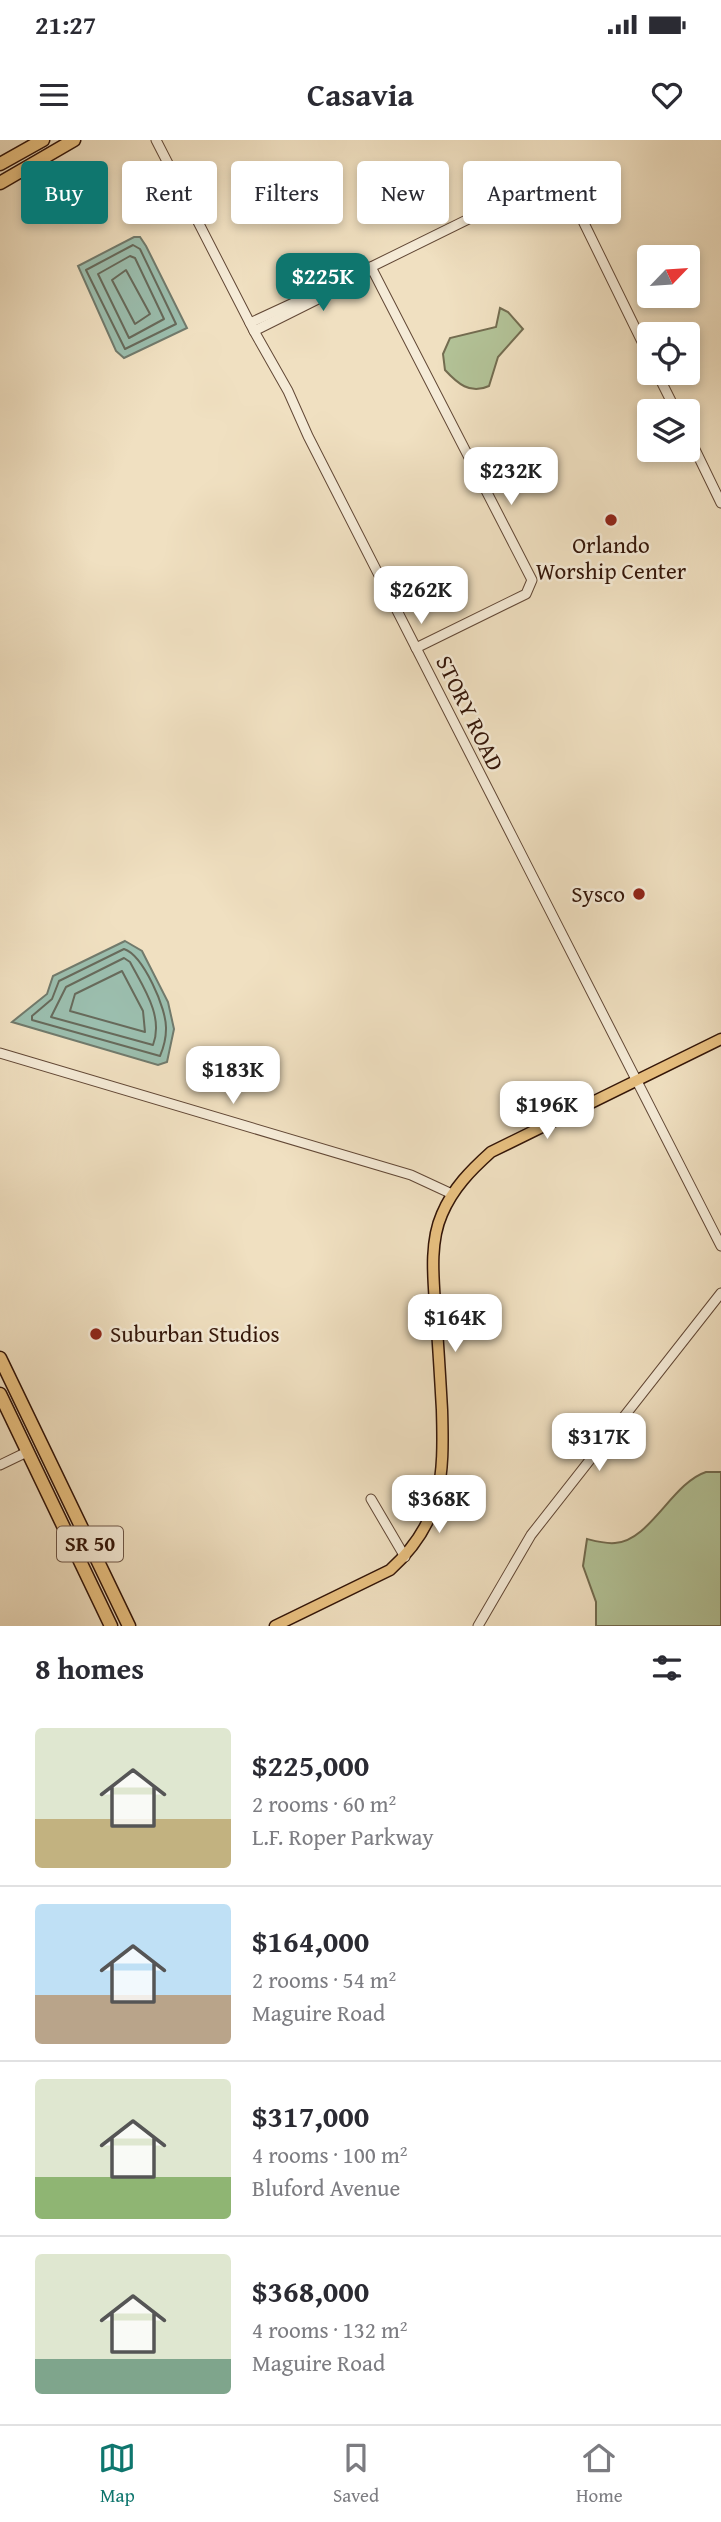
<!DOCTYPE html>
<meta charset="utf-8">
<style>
:root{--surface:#fff;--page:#f7f7f7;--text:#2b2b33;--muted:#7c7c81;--line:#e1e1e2;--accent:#0f766e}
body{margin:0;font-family:"Gentium Book Plus",serif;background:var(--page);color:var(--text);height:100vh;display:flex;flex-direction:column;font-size:26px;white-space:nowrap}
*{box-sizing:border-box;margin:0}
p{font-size:23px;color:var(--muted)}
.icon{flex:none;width:38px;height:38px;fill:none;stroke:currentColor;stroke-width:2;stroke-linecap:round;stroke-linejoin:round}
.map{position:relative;height:1486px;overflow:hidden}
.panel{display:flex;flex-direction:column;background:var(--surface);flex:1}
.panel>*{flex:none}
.hud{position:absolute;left:21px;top:21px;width:679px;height:63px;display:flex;gap:14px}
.needle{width:46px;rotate:65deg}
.fabs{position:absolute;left:637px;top:105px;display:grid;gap:14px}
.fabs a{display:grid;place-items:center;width:63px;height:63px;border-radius:7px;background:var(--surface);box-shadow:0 4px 10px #0003;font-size:35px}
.price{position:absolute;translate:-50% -60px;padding:0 16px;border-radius:14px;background:#fff;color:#222;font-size:23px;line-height:46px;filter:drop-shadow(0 2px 4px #0008)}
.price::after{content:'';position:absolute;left:50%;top:42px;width:21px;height:16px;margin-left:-10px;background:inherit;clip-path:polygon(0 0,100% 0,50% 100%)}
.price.current{background:var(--accent);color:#fff}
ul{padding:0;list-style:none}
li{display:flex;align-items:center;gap:21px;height:175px;padding:0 35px}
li+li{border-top:2px solid var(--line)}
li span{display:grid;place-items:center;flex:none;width:196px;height:140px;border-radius:7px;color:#555}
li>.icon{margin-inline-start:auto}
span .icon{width:84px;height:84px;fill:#fffc;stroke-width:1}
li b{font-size:30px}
h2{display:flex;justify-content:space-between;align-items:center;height:84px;padding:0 35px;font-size:30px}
.pill{padding:0 24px;border-radius:7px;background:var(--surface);box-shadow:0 4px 10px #0003;font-size:24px;line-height:63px}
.pill.current{background:var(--accent);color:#fff}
.status{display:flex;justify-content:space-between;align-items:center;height:49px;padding:0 35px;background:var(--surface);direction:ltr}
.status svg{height:19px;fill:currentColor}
header{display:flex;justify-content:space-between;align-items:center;height:91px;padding:0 35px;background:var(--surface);font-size:32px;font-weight:600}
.menu{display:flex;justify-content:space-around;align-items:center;height:98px;border-top:2px solid var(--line);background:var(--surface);font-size:19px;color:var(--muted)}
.menu a{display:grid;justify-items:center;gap:4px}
.menu .current{color:var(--accent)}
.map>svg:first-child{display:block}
</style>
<div class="status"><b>21:27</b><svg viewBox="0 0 49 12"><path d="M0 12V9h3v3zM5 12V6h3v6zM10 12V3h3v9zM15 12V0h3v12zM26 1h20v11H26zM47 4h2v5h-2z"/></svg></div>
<header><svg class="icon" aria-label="menu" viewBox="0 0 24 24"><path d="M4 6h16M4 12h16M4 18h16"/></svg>Casavia<svg class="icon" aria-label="heart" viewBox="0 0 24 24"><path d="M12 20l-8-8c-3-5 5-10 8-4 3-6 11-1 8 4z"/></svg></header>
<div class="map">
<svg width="721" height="1486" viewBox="0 0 721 1486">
<rect width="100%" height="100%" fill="#f0e0c1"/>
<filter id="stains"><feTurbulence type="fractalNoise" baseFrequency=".00286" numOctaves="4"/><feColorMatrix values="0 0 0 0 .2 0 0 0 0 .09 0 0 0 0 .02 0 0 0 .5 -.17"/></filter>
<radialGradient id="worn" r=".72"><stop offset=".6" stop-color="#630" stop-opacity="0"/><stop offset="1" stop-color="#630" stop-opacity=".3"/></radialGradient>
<!-- green -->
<g fill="#b3c398" stroke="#736c50" stroke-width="2">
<path d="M500 168 508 172 523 189 498 217 489 246C470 255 457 243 445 230L443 214 450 198 496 187Z"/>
<path d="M706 1332H721V1486H596V1462L583 1426 587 1399C595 1401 606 1404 615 1403 650 1401 672 1343 706 1332Z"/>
</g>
<!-- water -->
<g fill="#9bbeae" stroke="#717a6c" stroke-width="2">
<polygon points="134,97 140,97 146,106 187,188 124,218 116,211 78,126"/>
<polygon points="125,801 142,811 168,862 174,889 167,922 158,925 12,882 47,854 53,836"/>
</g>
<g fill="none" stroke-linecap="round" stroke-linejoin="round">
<!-- shore -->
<g stroke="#676a5b" stroke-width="2">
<polygon points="133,105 140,109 176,184 125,209 86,130"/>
<polygon points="130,116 135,118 164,179 129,198 98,134"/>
<polygon points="126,130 150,174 135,184 112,140"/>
<path d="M124 809C143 815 167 869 166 889 166 898 163 909 160 916L32 880V876L52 859 59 841Z"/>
<path d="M124 818 130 822C143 847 164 876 153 905L51 877 66 847Z"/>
<polygon points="122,831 143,871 145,892 70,871 75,854"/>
</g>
<!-- minor casing -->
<g stroke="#624836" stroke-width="11">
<g id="minor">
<polyline points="156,0 254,191 288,251 308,296 721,1106"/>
<polyline points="371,127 532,440 526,454 416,508"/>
<polyline points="250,183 371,127 560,34 649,216"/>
<polyline points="254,191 360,138 369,130"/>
<polyline points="657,233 676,271"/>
<polyline points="688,295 721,363"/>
<polyline points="0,913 411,1035 452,1054"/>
<polyline points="0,1325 27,1312"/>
<polyline points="371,1359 405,1417"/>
<polyline points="478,1486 531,1395 721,1153"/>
</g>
</g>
<!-- major casing -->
<g stroke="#331508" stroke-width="13">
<path id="major" d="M275 1486 390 1430C443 1382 444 1337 442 1270 440 1235 438 1199 435 1163 433 1135 430 1101 442 1074 453 1048 471 1030 491 1012L721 899"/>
</g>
<!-- highway casing -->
<g stroke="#331508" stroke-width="15">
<g id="highway">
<polyline points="0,24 43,0"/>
<polyline points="0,43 74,0"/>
<polyline points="0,1218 129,1486"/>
<polyline points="0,1254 111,1486"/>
</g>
</g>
<!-- minor -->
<use href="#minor" stroke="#f5ebd7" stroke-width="9"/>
<!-- major -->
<use href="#major" stroke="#e8c080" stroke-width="10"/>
<!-- highway -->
<use href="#highway" stroke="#e8c080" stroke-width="12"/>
</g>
<!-- markers -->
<g fill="#8f2418" stroke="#f5ebd7" stroke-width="2.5">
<circle cx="611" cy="380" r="7"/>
<circle cx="639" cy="754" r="7"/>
<circle cx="96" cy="1194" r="7"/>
</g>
<g text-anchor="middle" stroke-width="5" stroke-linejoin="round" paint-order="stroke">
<!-- shield labels -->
<rect fill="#f5ebd7" stroke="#6d5546" stroke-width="2" x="57" y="1386.5" width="66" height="35" rx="5"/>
<g font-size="21" font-weight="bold" fill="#331508">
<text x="90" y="1411">SR 50</text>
</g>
<!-- poi labels -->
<g font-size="23" fill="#331508" stroke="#f5ebd7">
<text x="611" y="413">Orlando<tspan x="611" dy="26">Worship Center</tspan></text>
<text x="625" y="762" text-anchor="end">Sysco</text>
<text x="110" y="1202" text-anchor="start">Suburban Studios</text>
</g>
<!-- street labels -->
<g font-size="23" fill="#331508" stroke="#f5ebd7">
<text transform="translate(470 573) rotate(64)" y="8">STORY ROAD</text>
</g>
</g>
<rect width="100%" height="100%" filter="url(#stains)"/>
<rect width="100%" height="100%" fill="url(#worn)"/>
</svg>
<div class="fabs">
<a><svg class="needle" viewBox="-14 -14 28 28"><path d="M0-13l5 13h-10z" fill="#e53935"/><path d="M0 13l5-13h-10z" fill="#7c7c81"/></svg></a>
<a><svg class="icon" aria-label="locate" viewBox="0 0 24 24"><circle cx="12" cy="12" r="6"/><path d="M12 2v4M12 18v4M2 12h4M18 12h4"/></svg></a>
<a><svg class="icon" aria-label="layers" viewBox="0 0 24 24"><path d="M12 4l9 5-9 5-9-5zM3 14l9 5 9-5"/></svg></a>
</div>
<b class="price current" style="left:323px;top:173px">$225K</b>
<b class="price" style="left:511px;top:367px">$232K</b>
<b class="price" style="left:421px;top:486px">$262K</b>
<b class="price" style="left:233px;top:966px">$183K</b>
<b class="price" style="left:547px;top:1001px">$196K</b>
<b class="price" style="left:455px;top:1214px">$164K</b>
<b class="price" style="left:599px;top:1333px">$317K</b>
<b class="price" style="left:439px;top:1395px">$368K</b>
<div class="hud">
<a class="pill current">Buy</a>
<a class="pill">Rent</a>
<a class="pill">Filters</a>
<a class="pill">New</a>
<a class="pill">Apartment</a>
</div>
</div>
<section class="panel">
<h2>8 homes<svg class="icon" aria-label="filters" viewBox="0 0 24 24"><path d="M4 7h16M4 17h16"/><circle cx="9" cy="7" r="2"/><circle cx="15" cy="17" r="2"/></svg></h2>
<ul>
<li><span style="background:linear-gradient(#dfe7d0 65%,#c2b280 0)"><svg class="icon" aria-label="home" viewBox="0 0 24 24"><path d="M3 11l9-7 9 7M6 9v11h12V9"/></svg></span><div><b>$225,000</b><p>2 rooms · 60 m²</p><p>L.F. Roper Parkway</p></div></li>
<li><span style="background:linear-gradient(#bfe0f5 65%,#b9a48a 0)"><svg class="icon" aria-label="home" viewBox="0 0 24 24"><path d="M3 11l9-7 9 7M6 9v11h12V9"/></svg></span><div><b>$164,000</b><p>2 rooms · 54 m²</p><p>Maguire Road</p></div></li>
<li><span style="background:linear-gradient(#dfe7d0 70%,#8fb573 0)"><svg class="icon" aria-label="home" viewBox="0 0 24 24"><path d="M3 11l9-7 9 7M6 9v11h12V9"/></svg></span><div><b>$317,000</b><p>4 rooms · 100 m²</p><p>Bluford Avenue</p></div></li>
<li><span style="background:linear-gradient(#dfe7d0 75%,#7fa58c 0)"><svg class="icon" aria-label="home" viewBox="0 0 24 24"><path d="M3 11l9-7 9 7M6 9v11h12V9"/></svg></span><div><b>$368,000</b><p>4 rooms · 132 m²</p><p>Maguire Road</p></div></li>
</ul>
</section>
<nav class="menu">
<a class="current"><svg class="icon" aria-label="map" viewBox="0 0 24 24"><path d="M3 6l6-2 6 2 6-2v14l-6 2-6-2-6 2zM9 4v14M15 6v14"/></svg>Map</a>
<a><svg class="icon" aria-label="saved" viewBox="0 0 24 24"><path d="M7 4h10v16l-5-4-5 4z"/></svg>Saved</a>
<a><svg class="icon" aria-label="home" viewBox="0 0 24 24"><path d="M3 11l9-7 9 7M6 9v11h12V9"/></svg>Home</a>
</nav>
